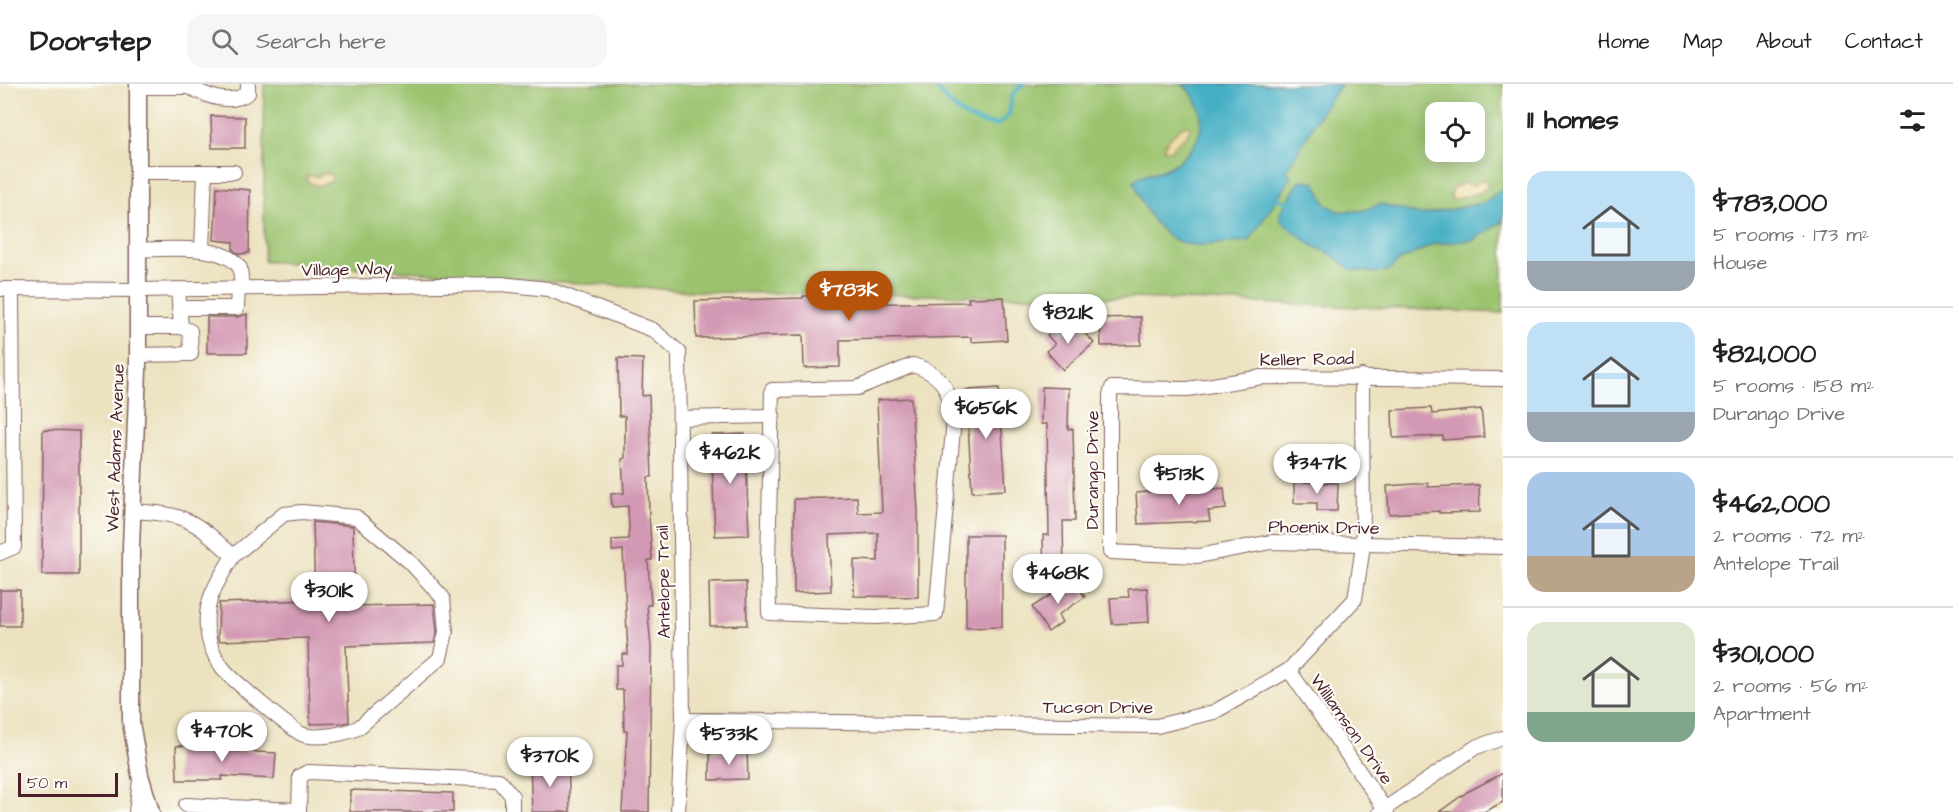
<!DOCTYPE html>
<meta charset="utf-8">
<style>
:root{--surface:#fff;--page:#f6f6f6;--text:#202124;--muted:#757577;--line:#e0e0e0;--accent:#b45309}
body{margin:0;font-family:"Architects Daughter",sans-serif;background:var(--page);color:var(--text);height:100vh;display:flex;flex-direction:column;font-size:22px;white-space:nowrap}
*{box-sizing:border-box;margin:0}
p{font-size:20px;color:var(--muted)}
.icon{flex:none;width:33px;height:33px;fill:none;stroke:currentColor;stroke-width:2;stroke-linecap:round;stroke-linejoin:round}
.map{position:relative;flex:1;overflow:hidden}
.side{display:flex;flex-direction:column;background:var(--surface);width:450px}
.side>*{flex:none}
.fabs{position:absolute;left:1425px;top:18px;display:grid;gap:12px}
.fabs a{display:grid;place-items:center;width:60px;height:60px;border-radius:12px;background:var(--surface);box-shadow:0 3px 15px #0003;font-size:30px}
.scale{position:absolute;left:18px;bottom:15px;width:100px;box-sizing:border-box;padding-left:6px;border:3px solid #4a1f2b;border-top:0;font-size:16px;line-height:21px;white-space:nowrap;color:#4a1f2b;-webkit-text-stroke:4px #fdfcf7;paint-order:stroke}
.price{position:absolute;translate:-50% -51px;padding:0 14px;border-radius:21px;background:#fff;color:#222;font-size:20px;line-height:39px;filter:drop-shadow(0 2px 3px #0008)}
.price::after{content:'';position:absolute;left:50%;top:36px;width:18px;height:14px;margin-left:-9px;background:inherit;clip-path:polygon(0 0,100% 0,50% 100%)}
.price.active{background:var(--accent);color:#fff}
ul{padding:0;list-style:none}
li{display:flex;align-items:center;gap:18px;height:150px;padding:0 24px}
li+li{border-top:2px solid var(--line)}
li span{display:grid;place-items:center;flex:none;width:168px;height:120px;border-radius:18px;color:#555}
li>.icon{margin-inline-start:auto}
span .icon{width:72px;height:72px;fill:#fffc;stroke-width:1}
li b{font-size:26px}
h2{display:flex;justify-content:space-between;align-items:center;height:72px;padding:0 24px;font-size:26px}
header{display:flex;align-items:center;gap:36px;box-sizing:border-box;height:84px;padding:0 30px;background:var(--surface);border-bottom:2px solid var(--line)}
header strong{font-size:28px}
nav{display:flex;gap:33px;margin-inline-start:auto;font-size:21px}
.search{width:420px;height:54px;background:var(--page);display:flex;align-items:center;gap:15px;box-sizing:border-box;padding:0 21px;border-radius:18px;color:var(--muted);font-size:22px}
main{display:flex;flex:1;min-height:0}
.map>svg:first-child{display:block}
</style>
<header>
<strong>Doorstep</strong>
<div class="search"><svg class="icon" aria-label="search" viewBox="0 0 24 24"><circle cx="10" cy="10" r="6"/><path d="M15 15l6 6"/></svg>Search here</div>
<nav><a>Home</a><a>Map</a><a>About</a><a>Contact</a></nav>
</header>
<main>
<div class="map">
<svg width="1503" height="728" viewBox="0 0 1503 728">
<rect width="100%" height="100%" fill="#fdfcf7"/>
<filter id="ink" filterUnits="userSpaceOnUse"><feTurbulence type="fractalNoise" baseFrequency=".0167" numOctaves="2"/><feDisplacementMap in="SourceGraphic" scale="12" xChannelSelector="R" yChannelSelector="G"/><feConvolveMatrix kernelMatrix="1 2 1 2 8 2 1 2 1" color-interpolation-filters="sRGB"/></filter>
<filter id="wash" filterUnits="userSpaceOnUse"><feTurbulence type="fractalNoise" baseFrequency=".008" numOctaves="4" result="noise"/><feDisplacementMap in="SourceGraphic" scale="24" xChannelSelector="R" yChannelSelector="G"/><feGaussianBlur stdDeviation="1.35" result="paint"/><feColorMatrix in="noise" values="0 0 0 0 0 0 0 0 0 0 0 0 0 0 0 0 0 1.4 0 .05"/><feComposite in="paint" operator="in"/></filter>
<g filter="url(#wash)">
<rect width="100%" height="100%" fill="#ece2c0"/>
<!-- green -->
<path fill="#9cc470" stroke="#73724e" stroke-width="1.5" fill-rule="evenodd" d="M264 0H1503V229L1134 214 705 208 264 177ZM1436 28H1474V68H1436Z"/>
<!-- sand -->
<g fill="#eeda9e" stroke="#9c7c64" stroke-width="1.5">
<path d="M1187 41 1190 43C1189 53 1176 57 1171 66H1164C1163 58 1180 43 1187 41Z"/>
<polygon points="1435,60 1436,68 1450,68 1449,77 1438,80 1430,69"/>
<path d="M325 89 332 92V96C325 102 312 104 306 95L307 92H319Z"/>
<polygon points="1483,95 1489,101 1481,108 1452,116 1450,113 1452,104 1465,99 1473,102"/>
</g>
<!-- water -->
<g fill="#45afc4" stroke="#486778" stroke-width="1.5">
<path d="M1182 0H1341L1321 28 1287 86 1291 94 1249 157C1229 157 1206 164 1187 160 1158 154 1142 122 1134 97 1146 86 1155 91 1168 84 1204 63 1214 29 1182 0Z"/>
<polygon points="1300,96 1315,98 1326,120 1337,127 1361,127 1381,120 1420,131 1483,119 1503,105 1503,137 1473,156 1434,160 1399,177 1388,187 1373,189 1351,186 1331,170 1313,162 1287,142 1280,135 1280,129"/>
</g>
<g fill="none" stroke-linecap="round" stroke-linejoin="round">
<!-- stream -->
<g stroke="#45afc4" stroke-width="4">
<path d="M933 0C951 24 967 39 997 41L1009 31 1012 11 1023 0"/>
<polyline points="1276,110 1279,115 1292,121"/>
</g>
</g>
<g id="blocks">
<!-- building -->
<g fill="#d399b4">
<polygon points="211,32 245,33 245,64 212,64"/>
<polygon points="217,103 250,106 249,169 239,170 233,166 233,158 214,156"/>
<polygon points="803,212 839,212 839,220 969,218 968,214 1004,213 1007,256 971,258 971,253 840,256 840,283 804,284 803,251 696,254 695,217 803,214"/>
<polygon points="247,230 247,269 207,269 207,233 237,233"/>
<polygon points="1141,233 1141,261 1101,262 1100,234"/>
<polygon points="1076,239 1094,259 1063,286 1046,267 1055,260 1047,251 1057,243 1063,250"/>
<polygon points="618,274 643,275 642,312 649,311 652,393 648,393 649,431 652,476 648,476 651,521 647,521 651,563 649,728 622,728 627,647 624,647 623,606 616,606 616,581 622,581 622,570 628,570 623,466 612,467 612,456 628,455 629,445 628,422 612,423 611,410 624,409 622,375 625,374 625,332 619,332"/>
<polygon points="1042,303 1069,304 1068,345 1073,345 1075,437 1063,437 1064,490 1044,491 1043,451 1049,451 1047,340 1041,340"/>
<polygon points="999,304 1006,406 972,408 966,306"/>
<polygon points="911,314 918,428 918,513 854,512 854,476 878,477 878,449 829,451 831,507 794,509 794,415 857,413 858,429 882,428 877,316"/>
<polygon points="1431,324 1432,330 1481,325 1484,353 1443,356 1443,352 1393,354 1392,326"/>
<polygon points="43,346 79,347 79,491 42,491"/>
<polygon points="745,350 749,451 715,452 711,351"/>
<polygon points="1294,398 1338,399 1337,427 1317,427 1317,419 1294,419"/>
<polygon points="1428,399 1428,403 1479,401 1480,428 1439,429 1439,427 1389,430 1387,402"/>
<polygon points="1224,404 1226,425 1208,427 1210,437 1138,440 1136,409 1173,406 1173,409"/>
<polygon points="313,438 353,442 355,522 434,520 437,547 434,559 346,562 349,638 345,639 310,640 308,554 219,557 218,553 219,519 315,516"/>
<polygon points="966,451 1002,451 1002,543 966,544"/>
<polygon points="1074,496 1085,513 1058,531 1062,538 1048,548 1032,523"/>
<polygon points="746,498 747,541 710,542 709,499"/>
<polygon points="1147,504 1149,538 1112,540 1110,514 1129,513 1128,505"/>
<rect x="0" y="506" width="20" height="36"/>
<polygon points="222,661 222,666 276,669 274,695 222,692 222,696 177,696 176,662"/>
<polygon points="747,668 748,695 710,696 710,669"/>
<polygon points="568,679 570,728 532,728 530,681"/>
<polygon points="1503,689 1503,718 1484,728 1439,728 1467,708"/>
<polygon points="350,706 453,709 453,728 350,728"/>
</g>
</g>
</g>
<g filter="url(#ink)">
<use href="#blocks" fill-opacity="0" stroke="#83635f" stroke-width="1.5"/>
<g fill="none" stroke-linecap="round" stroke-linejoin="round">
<!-- minor casing -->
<g stroke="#83635f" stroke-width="16">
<g id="minor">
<polyline points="138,3 189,3 189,0"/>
<path d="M189 3C207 12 229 22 248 9V0"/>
<polyline points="137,88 234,88"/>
<path d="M137 166C163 165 225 159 240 184L242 204"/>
<polyline points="202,166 205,88"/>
<polyline points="0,205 136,206 501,200 548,205 653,246 679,268 683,636 678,728"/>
<polyline points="179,224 237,224 238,204"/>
<polyline points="137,243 181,243 178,205"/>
<polyline points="137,271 191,270 190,247 181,243"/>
<path d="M913 281C944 291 948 304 954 335L936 530 875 533 769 529 768 480 772 306 857 304Z"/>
<polyline points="1503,295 1262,293 1188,305 1112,304 1110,311 1110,468 1198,472 1271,458 1503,463"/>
<polyline points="680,334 773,332"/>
<path d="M132 427C186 430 193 435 233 472 219 495 204 516 207 544 208 557 214 572 222 583 229 593 293 648 304 651 319 655 344 650 358 644L440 574 446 548 443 514 411 479 356 433 302 428 284 430 233 472"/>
<polyline points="0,469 14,463 12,205"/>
<polyline points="1289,586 1387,728"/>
<polyline points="683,636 1157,642 1214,628 1289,586 1355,515 1363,462 1362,292"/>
<polyline points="186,721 299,726"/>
<polyline points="136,728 140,696"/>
<polyline points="299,728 300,692 308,688 499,696 512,712 512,728"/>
<polyline points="1380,728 1476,663 1503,654"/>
</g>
</g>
<!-- major casing -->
<g stroke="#83635f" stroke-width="19">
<polyline id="major" points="138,0 138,286 131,463 131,638 140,691 151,728"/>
</g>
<!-- minor -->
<use href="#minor" stroke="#fff" stroke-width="14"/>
<!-- major -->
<use href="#major" stroke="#fff" stroke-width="16"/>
</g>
</g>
<g text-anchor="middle" stroke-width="4.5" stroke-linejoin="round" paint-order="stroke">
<!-- street labels -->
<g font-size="18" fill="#4a1f2b" stroke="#fdfcf7">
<text transform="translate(347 185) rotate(-1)" y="6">Village Way</text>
<text transform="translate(1307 275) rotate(-1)" y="6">Keller Road</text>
<text transform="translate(115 364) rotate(-88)" y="6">West Adams Avenue</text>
<text transform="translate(1092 386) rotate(-90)" y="6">Durango Drive</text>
<text transform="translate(1324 443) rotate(1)" y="6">Phoenix Drive</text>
<text transform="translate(663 498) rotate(-91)" y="6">Antelope Trail</text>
<text x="1098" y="629">Tucson Drive</text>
<text transform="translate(1352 645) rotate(55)" y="6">Williamson Drive</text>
</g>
</g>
</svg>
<div class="fabs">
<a><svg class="icon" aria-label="locate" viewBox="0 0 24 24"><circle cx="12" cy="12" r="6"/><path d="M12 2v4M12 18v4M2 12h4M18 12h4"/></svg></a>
</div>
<div class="scale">50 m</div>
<b class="price active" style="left:849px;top:238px">$783K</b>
<b class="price" style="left:1068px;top:261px">$821K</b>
<b class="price" style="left:986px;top:356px">$656K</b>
<b class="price" style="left:730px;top:401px">$462K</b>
<b class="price" style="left:1317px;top:411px">$347K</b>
<b class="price" style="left:1179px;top:422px">$513K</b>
<b class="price" style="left:1058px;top:521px">$468K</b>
<b class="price" style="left:329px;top:539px">$301K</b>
<b class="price" style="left:222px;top:679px">$470K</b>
<b class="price" style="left:729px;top:682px">$533K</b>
<b class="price" style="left:550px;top:704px">$370K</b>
</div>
<section class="side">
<h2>11 homes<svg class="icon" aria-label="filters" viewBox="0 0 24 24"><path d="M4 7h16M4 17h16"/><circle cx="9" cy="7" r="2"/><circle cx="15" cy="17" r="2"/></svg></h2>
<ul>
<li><span style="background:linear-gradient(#bfe0f5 75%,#9aa5b1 0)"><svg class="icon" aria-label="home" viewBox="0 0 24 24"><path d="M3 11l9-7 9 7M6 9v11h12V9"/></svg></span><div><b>$783,000</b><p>5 rooms · 173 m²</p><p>House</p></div></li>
<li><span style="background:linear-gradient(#bfe0f5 75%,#9aa5b1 0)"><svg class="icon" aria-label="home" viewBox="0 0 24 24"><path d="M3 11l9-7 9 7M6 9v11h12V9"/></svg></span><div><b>$821,000</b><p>5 rooms · 158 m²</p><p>Durango Drive</p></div></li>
<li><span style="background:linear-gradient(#a9c7e8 70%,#b9a48a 0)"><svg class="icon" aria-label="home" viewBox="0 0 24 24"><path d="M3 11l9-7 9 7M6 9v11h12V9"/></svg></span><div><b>$462,000</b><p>2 rooms · 72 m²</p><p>Antelope Trail</p></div></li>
<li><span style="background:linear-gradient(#dfe7d0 75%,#7fa58c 0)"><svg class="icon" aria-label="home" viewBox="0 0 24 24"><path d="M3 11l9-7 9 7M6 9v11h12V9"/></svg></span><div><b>$301,000</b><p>2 rooms · 56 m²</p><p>Apartment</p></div></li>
</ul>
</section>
</main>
